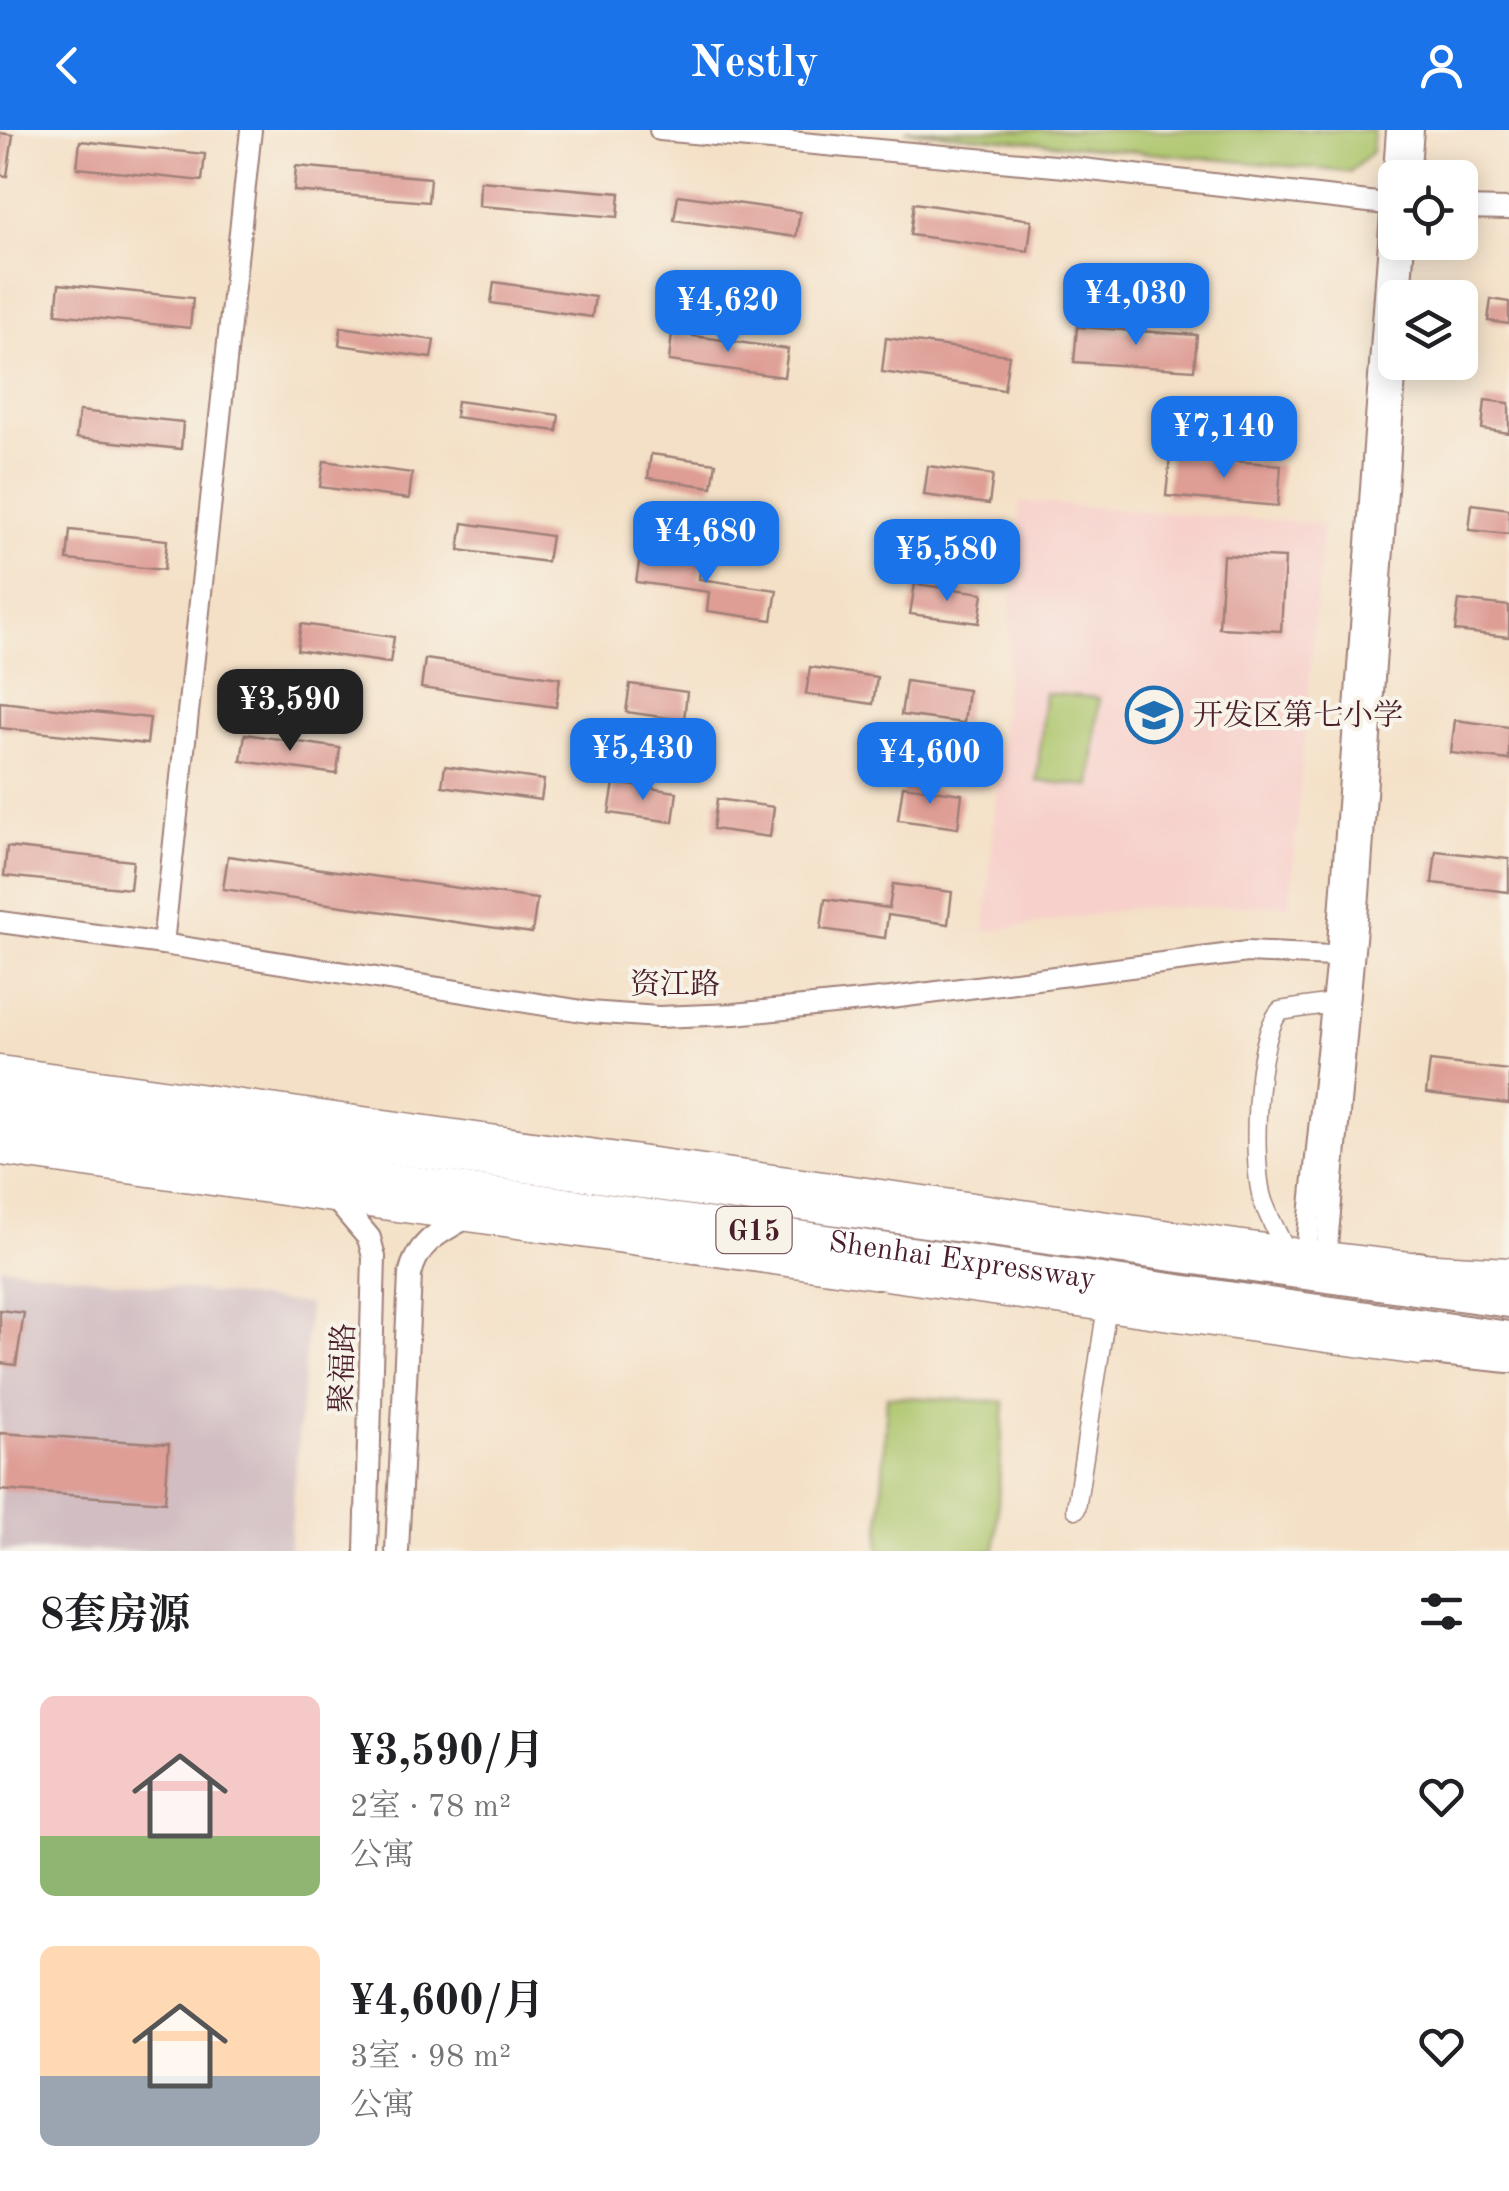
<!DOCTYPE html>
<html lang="zh">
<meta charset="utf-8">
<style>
:root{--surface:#fff;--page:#f6f6f6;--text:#202124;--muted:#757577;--accent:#1a73e8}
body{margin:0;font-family:"Old Standard TT","Noto Serif SC",serif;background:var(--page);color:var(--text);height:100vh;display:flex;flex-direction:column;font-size:38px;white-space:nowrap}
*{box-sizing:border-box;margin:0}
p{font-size:32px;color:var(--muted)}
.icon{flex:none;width:55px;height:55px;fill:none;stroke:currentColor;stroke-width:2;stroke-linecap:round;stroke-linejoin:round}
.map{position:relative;height:1421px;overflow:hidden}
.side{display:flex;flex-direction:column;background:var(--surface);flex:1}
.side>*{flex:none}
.tools{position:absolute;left:1378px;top:30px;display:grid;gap:20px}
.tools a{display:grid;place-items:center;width:100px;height:100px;border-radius:15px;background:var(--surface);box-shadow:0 5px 25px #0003;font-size:50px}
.price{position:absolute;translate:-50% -85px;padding:0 22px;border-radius:20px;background:var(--accent);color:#fff;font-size:32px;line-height:65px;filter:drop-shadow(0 2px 5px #0008)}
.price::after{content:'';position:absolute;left:50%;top:60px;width:30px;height:22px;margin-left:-15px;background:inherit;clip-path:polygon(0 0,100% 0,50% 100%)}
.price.on{background:#222;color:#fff}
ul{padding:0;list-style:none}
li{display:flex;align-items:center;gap:30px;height:250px;padding:0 40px}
li span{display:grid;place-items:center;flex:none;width:280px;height:200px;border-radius:15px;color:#555}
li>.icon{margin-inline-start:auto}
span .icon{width:120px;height:120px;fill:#fffc;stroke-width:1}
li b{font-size:42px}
h2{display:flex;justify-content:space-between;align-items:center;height:120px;padding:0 40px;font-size:42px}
header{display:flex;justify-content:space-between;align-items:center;height:130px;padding:0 40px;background:var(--accent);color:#fff;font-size:45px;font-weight:700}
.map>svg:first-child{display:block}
</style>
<header><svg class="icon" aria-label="back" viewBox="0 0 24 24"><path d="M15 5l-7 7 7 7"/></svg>Nestly<svg class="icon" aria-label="person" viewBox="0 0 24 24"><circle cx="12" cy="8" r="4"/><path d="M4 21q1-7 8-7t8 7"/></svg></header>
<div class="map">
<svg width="1509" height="1421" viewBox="0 0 1509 1421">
<rect width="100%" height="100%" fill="#f7f3e8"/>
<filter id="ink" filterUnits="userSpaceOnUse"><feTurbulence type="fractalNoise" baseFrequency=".01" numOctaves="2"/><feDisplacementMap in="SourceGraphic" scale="20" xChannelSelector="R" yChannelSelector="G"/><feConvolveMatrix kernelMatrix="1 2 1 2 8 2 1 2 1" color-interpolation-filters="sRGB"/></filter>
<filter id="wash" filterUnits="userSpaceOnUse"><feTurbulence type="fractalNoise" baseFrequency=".0048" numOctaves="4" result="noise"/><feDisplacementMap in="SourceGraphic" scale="40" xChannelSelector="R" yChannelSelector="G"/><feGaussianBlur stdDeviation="2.25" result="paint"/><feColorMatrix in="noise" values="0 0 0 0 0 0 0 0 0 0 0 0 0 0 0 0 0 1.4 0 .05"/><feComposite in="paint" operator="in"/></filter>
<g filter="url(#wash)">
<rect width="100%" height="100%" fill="#f4e0c6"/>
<!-- built -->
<polygon fill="#f7d0cb" points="1020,372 1323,394 1290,775 1134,778 985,802"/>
<!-- industrial -->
<polygon fill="#d2bec2" points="0,1136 309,1175 289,1421 0,1421"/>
<!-- green -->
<g fill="#abc56b" stroke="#7a724b" stroke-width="2.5">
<polygon points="905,0 1374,0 1372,22 1350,42"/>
<polygon points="1045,563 1099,568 1091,656 1037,651"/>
<polygon points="887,1266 1004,1272 995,1421 879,1421"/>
</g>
<g id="blocks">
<!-- building -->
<g fill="#de9d95">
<polygon points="0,3 13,5 7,46 0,45"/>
<polygon points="80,11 205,24 202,51 77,38"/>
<polygon points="296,36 430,48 428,72 294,61"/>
<polygon points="480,51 620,63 618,87 479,76"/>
<polygon points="678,65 800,82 796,107 674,90"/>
<polygon points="914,73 1032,90 1028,121 910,105"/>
<polygon points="494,152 595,167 592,187 491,173"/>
<polygon points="59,154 193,168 190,198 56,184"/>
<polygon points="1491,169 1509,172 1509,194 1488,191"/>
<polygon points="341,197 434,210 431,228 339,215"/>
<polygon points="1077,197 1197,205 1194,240 1074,232"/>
<polygon points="672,203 788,219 784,247 669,231"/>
<polygon points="886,208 1009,225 1004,260 882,242"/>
<polygon points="1485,270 1509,273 1509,303 1482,299"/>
<polygon points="457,271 559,285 557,301 455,287"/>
<polygon points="79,281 183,292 181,319 76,308"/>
<polygon points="651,324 716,333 712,357 648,348"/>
<polygon points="1170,326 1281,335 1278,376 1166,366"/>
<polygon points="324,331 412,343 409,369 320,357"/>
<polygon points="928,336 993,345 989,374 924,365"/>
<polygon points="1472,374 1509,379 1509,404 1469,400"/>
<polygon points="463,393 551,406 547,432 459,420"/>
<polygon points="70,400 167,410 164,440 67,430"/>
<polygon points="641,420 702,429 699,449 777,460 772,490 707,481 709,462 636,452"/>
<polygon points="1223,425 1285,428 1281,501 1219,498"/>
<polygon points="915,454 983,463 979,493 910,484"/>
<polygon points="1459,470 1509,476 1509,507 1455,501"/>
<polygon points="301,494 394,507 390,533 297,520"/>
<polygon points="425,529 560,548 556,577 421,558"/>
<polygon points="810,537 877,547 873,574 806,564"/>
<polygon points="906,551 968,560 964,593 901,585"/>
<polygon points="630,554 687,562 684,590 626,582"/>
<polygon points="0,572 150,588 147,614 0,598"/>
<polygon points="1455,590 1509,597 1509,630 1451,623"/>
<polygon points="245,604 340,618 337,644 241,631"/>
<polygon points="445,636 544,650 541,670 442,656"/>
<polygon points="614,653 677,662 673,692 609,683"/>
<polygon points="903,656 962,664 958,698 898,690"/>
<polygon points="717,669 774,677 770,707 713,699"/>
<polygon points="7,717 133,731 130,759 4,746"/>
<polygon points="1436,721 1509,729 1509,762 1432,753"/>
<polygon points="228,726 537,769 532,803 223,759"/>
<polygon points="893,754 952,762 948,794 888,785 885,808 821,799 825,769 889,778"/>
<polygon points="1430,931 1509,940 1509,974 1426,964"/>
<polygon points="0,1180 24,1183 16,1235 0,1233"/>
<polygon points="0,1303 169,1314 165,1372 0,1360"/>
</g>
</g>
</g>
<g filter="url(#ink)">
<use href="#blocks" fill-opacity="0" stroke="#9f8078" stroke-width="2.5"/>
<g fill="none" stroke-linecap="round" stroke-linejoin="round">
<!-- minor casing -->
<g stroke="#9f8078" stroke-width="21">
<g id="minor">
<path d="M1286 1121C1278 1104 1269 1088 1263 1071 1251 1035 1255 908 1280 881L1332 873"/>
<polyline points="1076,1379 1107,1176"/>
</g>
</g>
<!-- tertiary casing -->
<g stroke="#9f8078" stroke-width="24">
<g id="tertiary">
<polyline points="660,0 1065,37 1395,75"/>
<polyline points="1409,48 1413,0"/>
<polyline points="1460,78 1509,79"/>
<polyline points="1400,168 1404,112"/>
<polyline points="0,792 163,814 589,882 658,887 735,884 891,868 1247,822 1353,827"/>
<polyline points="163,814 251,0"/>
<polyline points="1306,1124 1337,827 1397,0"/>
<polyline points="1326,1126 1359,765 1396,232"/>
</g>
</g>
<!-- secondary casing -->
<g stroke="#9f8078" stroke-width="26">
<g id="secondary">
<polyline points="336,1069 369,1108 374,1127 366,1421"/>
<path d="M397 1421 410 1145C417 1113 438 1103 465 1088"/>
</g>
</g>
<!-- trunk casing -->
<g stroke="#9f8078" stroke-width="31">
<g id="trunk">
<polyline points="0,940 1306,1124 1418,1137 1509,1142"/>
<polyline points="0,1021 1419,1221"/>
</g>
</g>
<!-- motorway casing -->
<g stroke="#9f8078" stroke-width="34">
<g id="motorway">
<polyline points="0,965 1509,1172"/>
<path id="s1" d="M0 993 1509 1207"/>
<polyline points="1418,1137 1496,1150"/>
<polyline points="1401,1216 1509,1227"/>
</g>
</g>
<!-- minor -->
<use href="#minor" stroke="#fff" stroke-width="18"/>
<!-- tertiary -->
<use href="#tertiary" stroke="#fff" stroke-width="20"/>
<!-- secondary -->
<use href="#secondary" stroke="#fff" stroke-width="22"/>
<!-- trunk -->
<use href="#trunk" stroke="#fff" stroke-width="28"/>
<!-- motorway -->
<use href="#motorway" stroke="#fff" stroke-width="30"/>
</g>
</g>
<!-- icons -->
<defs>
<g id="school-ring" transform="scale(2.875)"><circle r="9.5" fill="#f7f3e8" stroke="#1f6fb2" stroke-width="1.5"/><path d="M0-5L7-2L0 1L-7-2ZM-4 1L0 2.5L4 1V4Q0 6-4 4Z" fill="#1f6fb2"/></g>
</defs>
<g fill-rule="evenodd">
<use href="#school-ring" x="1154" y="585"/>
</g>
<g text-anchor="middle" stroke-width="8" stroke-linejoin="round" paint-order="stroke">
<!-- shield labels -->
<rect fill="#f7f3e8" stroke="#7e5f64" stroke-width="2.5" x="716.5" y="1077" width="75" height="46" rx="8"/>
<g font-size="28" font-weight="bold" fill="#4a1f2b">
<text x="754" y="1110">G15</text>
</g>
<!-- poi labels -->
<g font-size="30" fill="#4a1f2b" stroke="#f7f3e8" text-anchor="start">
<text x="1193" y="595">开发区第七小学</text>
</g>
<!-- street labels -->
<g font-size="30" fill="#4a1f2b" stroke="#f7f3e8">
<text x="675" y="864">资江路</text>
<text dy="10" stroke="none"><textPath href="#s1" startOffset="972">Shenhai Expressway</textPath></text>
<text transform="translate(342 1238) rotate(-88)" y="10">聚福路</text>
</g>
</g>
</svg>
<div class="tools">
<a><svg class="icon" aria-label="locate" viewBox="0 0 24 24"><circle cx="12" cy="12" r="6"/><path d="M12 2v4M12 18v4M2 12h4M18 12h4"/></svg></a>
<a><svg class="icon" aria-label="layers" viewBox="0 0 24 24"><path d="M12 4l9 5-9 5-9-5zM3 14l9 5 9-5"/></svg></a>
</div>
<b class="price" style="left:1136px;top:218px">¥4,030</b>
<b class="price" style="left:728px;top:225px">¥4,620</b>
<b class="price" style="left:1224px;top:351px">¥7,140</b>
<b class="price" style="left:706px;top:456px">¥4,680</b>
<b class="price" style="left:947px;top:474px">¥5,580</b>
<b class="price on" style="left:290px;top:624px">¥3,590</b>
<b class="price" style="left:643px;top:673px">¥5,430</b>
<b class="price" style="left:930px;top:677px">¥4,600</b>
</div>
<section class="side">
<h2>8套房源<svg class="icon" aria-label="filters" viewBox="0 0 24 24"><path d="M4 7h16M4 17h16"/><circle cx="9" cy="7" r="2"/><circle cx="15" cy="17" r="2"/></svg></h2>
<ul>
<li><span style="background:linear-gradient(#f6c9c9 70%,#8fb573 0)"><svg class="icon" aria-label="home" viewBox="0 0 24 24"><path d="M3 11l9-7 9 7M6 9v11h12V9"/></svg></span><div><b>¥3,590/月</b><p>2室 · 78 m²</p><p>公寓</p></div><svg class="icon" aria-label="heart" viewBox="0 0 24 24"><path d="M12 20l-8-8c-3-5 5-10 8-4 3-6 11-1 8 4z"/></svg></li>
<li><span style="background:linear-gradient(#ffd9b3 65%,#9aa5b1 0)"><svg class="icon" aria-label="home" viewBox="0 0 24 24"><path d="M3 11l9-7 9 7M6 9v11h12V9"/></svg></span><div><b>¥4,600/月</b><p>3室 · 98 m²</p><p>公寓</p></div><svg class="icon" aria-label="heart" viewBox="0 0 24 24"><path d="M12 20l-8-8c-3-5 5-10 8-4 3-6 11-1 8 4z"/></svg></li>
</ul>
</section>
